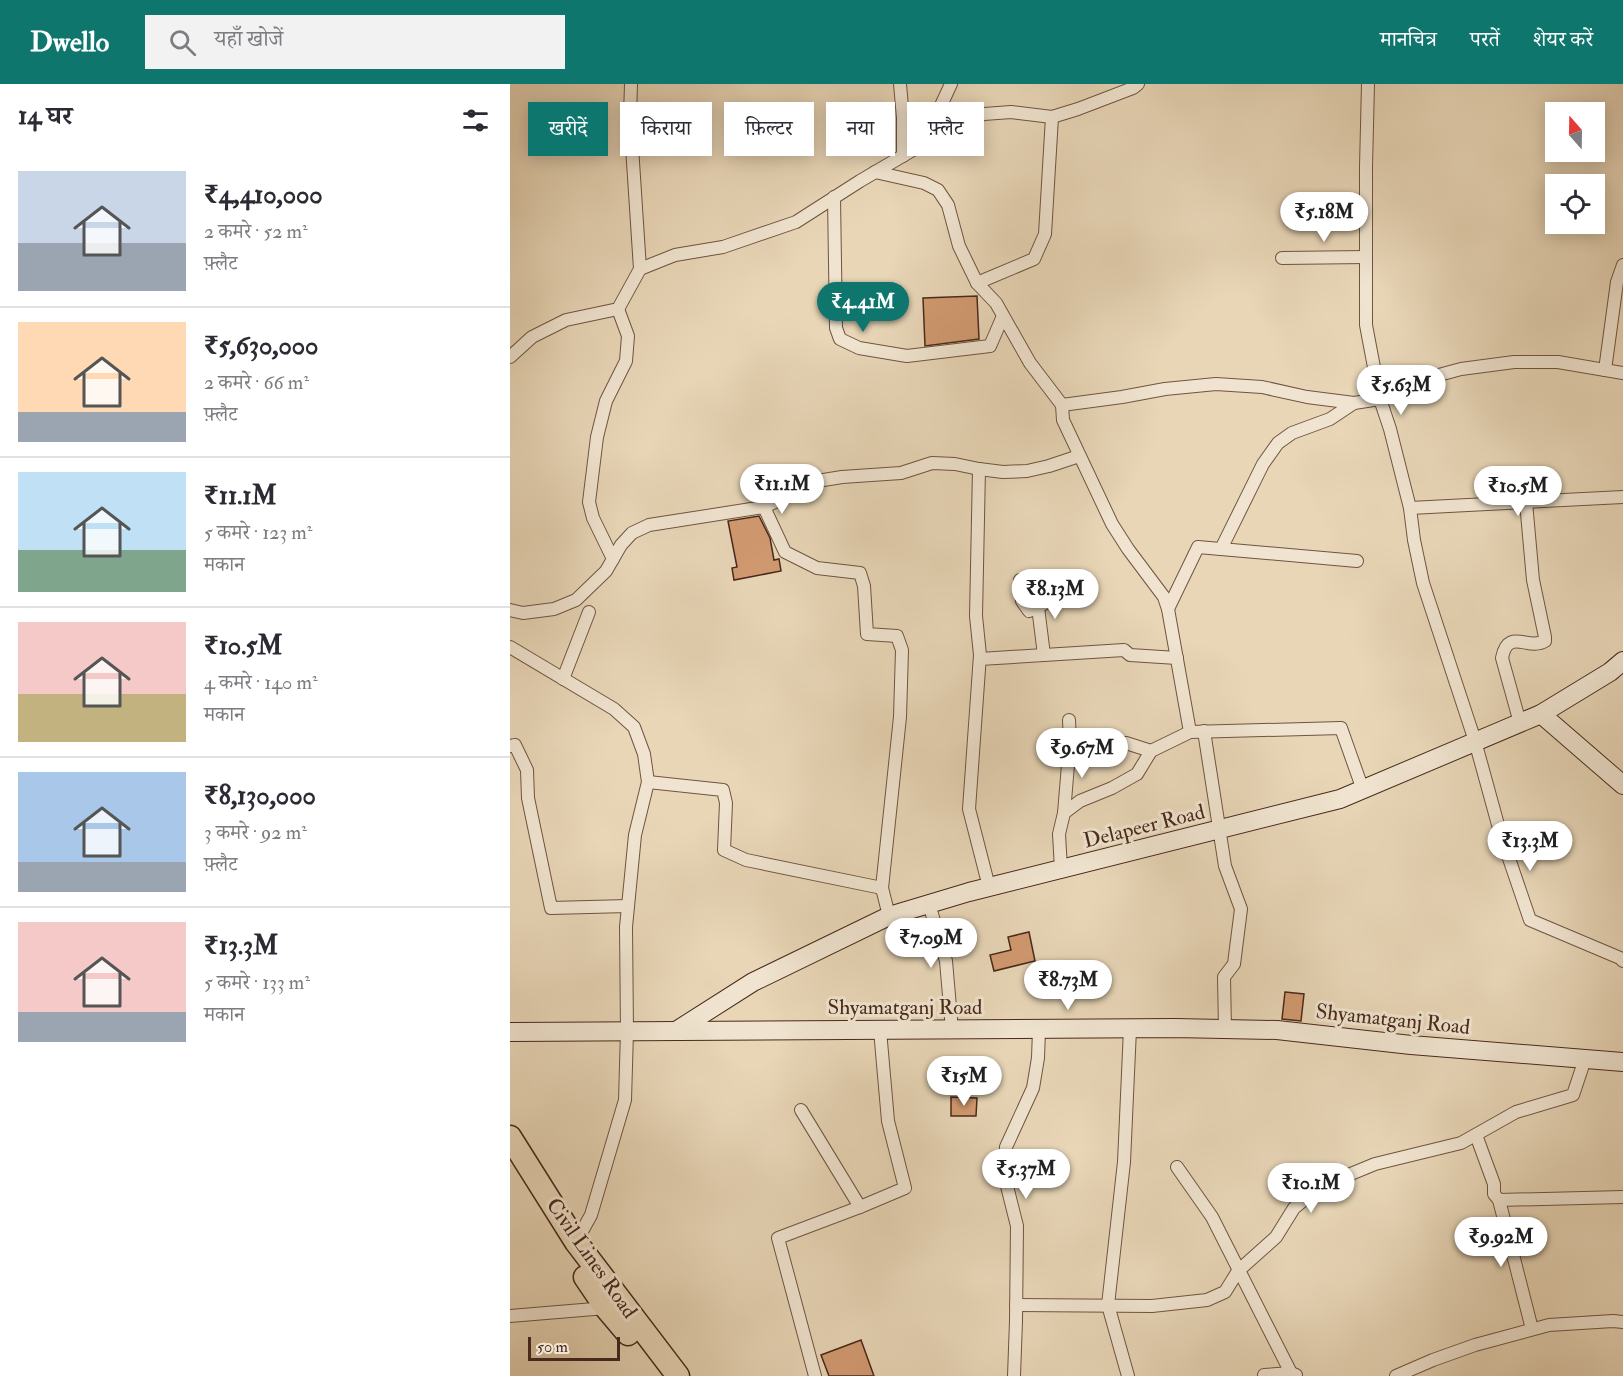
<!DOCTYPE html>
<html lang="hi">
<meta charset="utf-8">
<style>
:root{--surface:#fff;--page:#f2f2f3;--text:#2b2b33;--muted:#7c7c81;--line:#e1e1e2;--accent:#0f766e}
body{margin:0;font-family:"IM FELL Double Pica","Noto Serif Devanagari",serif;background:var(--page);color:var(--text);height:100vh;display:flex;flex-direction:column;font-size:22px;white-space:nowrap}
*{box-sizing:border-box;margin:0}
p{font-size:20px;color:var(--muted)}
.icon{flex:none;width:33px;height:33px;fill:none;stroke:currentColor;stroke-width:2;stroke-linecap:round;stroke-linejoin:round}
.map{position:relative;flex:1;overflow:hidden}
.drawer{display:flex;flex-direction:column;background:var(--surface);width:510px}
.drawer>*{flex:none}
.hud{position:absolute;left:18px;top:18px;width:570px;height:54px;display:flex;gap:12px}
.needle{width:39px;rotate:340deg}
.controls{position:absolute;left:1035px;top:18px;display:grid;gap:12px}
.controls a{display:grid;place-items:center;width:60px;height:60px;border-radius:0px;background:var(--surface);box-shadow:0 3px 15px #0003;font-size:30px}
.scale{position:absolute;left:18px;bottom:15px;width:92px;box-sizing:border-box;padding-left:6px;border:3px solid #48291a;border-top:0;font-size:16px;line-height:21px;white-space:nowrap;color:#48291a;-webkit-text-stroke:4px #f0e4d0;paint-order:stroke}
.price{position:absolute;translate:-50% -51px;padding:0 14px;border-radius:21px;background:#fff;color:#222;font-size:20px;line-height:39px;filter:drop-shadow(0 2px 3px #0008)}
.price::after{content:'';position:absolute;left:50%;top:36px;width:18px;height:14px;margin-left:-9px;background:inherit;clip-path:polygon(0 0,100% 0,50% 100%)}
.price.active{background:var(--accent);color:#fff}
ul{padding:0;list-style:none}
li{display:flex;align-items:center;gap:18px;height:150px;padding:0 18px}
li+li{border-top:2px solid var(--line)}
li span{display:grid;place-items:center;flex:none;width:168px;height:120px;border-radius:0px;color:#555}
li>.icon{margin-inline-start:auto}
span .icon{width:72px;height:72px;fill:#fffc;stroke-width:1}
li b{font-size:26px}
h2{display:flex;justify-content:space-between;align-items:center;height:72px;padding:0 18px;font-size:26px}
.chip{padding:0 21px;border-radius:0px;background:var(--surface);box-shadow:0 3px 15px #0003;font-size:21px;line-height:54px}
.chip.active{background:var(--accent);color:#fff}
header{display:flex;align-items:center;gap:36px;box-sizing:border-box;height:84px;padding:0 30px;background:var(--accent);color:#fff}
header strong{font-size:28px}
nav{display:flex;gap:33px;margin-inline-start:auto;font-size:21px}
.search{width:420px;height:54px;background:var(--page);display:flex;align-items:center;gap:15px;box-sizing:border-box;padding:0 21px;border-radius:0px;color:var(--muted);font-size:22px}
main{display:flex;flex:1;min-height:0}
.map>svg:first-child{display:block}
</style>
<header>
<strong>Dwello</strong>
<div class="search"><svg class="icon" aria-label="search" viewBox="0 0 24 24"><circle cx="10" cy="10" r="6"/><path d="M15 15l6 6"/></svg>यहाँ खोजें</div>
<nav><a>मानचित्र</a><a>परतें</a><a>शेयर करें</a></nav>
</header>
<main>
<section class="drawer">
<h2>14 घर<svg class="icon" aria-label="filters" viewBox="0 0 24 24"><path d="M4 7h16M4 17h16"/><circle cx="9" cy="7" r="2"/><circle cx="15" cy="17" r="2"/></svg></h2>
<ul>
<li><span style="background:linear-gradient(#c9d6e8 60%,#9aa5b1 0)"><svg class="icon" aria-label="home" viewBox="0 0 24 24"><path d="M3 11l9-7 9 7M6 9v11h12V9"/></svg></span><div><b>₹4,410,000</b><p>2 कमरे · 52 m²</p><p>फ़्लैट</p></div></li>
<li><span style="background:linear-gradient(#ffd9b3 75%,#9aa5b1 0)"><svg class="icon" aria-label="home" viewBox="0 0 24 24"><path d="M3 11l9-7 9 7M6 9v11h12V9"/></svg></span><div><b>₹5,630,000</b><p>2 कमरे · 66 m²</p><p>फ़्लैट</p></div></li>
<li><span style="background:linear-gradient(#bfe0f5 65%,#7fa58c 0)"><svg class="icon" aria-label="home" viewBox="0 0 24 24"><path d="M3 11l9-7 9 7M6 9v11h12V9"/></svg></span><div><b>₹11.1M</b><p>5 कमरे · 123 m²</p><p>मकान</p></div></li>
<li><span style="background:linear-gradient(#f6c9c9 60%,#c2b280 0)"><svg class="icon" aria-label="home" viewBox="0 0 24 24"><path d="M3 11l9-7 9 7M6 9v11h12V9"/></svg></span><div><b>₹10.5M</b><p>4 कमरे · 140 m²</p><p>मकान</p></div></li>
<li><span style="background:linear-gradient(#a9c7e8 75%,#9aa5b1 0)"><svg class="icon" aria-label="home" viewBox="0 0 24 24"><path d="M3 11l9-7 9 7M6 9v11h12V9"/></svg></span><div><b>₹8,130,000</b><p>3 कमरे · 92 m²</p><p>फ़्लैट</p></div></li>
<li><span style="background:linear-gradient(#f6c9c9 75%,#9aa5b1 0)"><svg class="icon" aria-label="home" viewBox="0 0 24 24"><path d="M3 11l9-7 9 7M6 9v11h12V9"/></svg></span><div><b>₹13.3M</b><p>5 कमरे · 133 m²</p><p>मकान</p></div></li>
</ul>
</section>
<div class="map">
<svg width="1113" height="1292" viewBox="0 0 1113 1292">
<rect width="100%" height="100%" fill="#e8d6b7"/>
<filter id="stains"><feTurbulence type="fractalNoise" baseFrequency=".00333" numOctaves="4"/><feColorMatrix values="0 0 0 0 .2 0 0 0 0 .09 0 0 0 0 .02 0 0 0 .5 -.17"/></filter>
<radialGradient id="worn" r=".72"><stop offset=".6" stop-color="#630" stop-opacity="0"/><stop offset="1" stop-color="#630" stop-opacity=".3"/></radialGradient>
<!-- building -->
<g fill="#d29a71" stroke="#48291a" stroke-width="1.5">
<polygon points="467,212 469,255 415,262 413,214"/>
<polygon points="249,432 260,454 264,476 269,475 271,487 224,496 222,484 227,483 218,437"/>
<polygon points="519,848 525,877 484,887 480,871 501,866 498,853"/>
<polygon points="775,908 794,910 791,937 772,935"/>
<polygon points="441,1013 467,1014 466,1032 441,1032"/>
<polygon points="351,1256 364,1292 319,1292 311,1271"/>
</g>
<g fill="none" stroke-linecap="round" stroke-linejoin="round">
<!-- street casing -->
<g stroke="#705441" stroke-width="14">
<g id="street">
<polyline points="390,0 393,34 393,72"/>
<polyline points="858,0 856,83 856,241 870,315 880,345 900,424 904,456 913,499 965,657 990,748 1020,836 1110,874 1113,877"/>
<polyline points="419,48 474,30 501,28 542,33 568,25 623,4 628,0"/>
<polyline points="365,88 414,99 428,106 438,121 449,162 467,199 486,219 520,279 552,321 553,336 602,440 618,465 654,513 658,525 680,648"/>
<polyline points="324,113 326,244 330,255 349,264 397,272 480,262 493,232"/>
<polyline points="772,174 856,173"/>
<polyline points="130,185 165,171 213,163 286,138 350,97 413,60 441,0"/>
<polyline points="467,199 524,175 535,150 542,33"/>
<polyline points="0,273 22,253 56,236 108,225 130,185 120,32 121,0"/>
<polyline points="1095,286 1107,198 1113,181"/>
<polyline points="552,321 612,313 655,305 706,300 752,303 797,313 844,319"/>
<polyline points="469,385 466,532 470,571 459,725 479,803"/>
<polyline points="254,423 275,468 307,484 350,489 354,502 357,550 387,552 392,566 390,633 372,804 379,832"/>
<polyline points="900,424 1113,413"/>
<polyline points="711,465 753,380 768,359 782,349 820,335 844,319 870,315 892,301 951,285 1004,278 1048,278 1113,289"/>
<polyline points="103,475 83,434 79,418 87,353 96,317 116,277 118,252 108,225"/>
<polyline points="510,496 512,517 519,527 528,523"/>
<polyline points="658,525 688,463 847,477"/>
<polyline points="0,526 13,529 44,525 66,516 96,487 111,461 122,449 139,441 254,423 276,413 301,398 332,393 391,389 422,379 445,380 469,385 493,388 517,387 539,382 569,372"/>
<polyline points="0,563 104,625 124,643 134,670 138,698 125,751 116,843 117,947 115,1016 81,1131 66,1158"/>
<polyline points="534,571 528,523 539,517 566,508"/>
<polyline points="470,575 614,566 620,571 667,574"/>
<polyline points="53,595 79,528"/>
<path d="M1010 639 992 574C998 543 1018 567 1035 557V553L1023 496 1016 418"/>
<polyline points="694,647 715,782 731,825 724,880 714,893 715,945"/>
<polyline points="0,662 5,661 17,686 18,714 41,824 118,822"/>
<polyline points="641,667 680,648 831,644 853,706"/>
<polyline points="138,698 213,706 216,719 214,766 236,776 372,804"/>
<polyline points="554,729 560,657 559,636"/>
<polyline points="551,785 549,750 554,729 570,717 602,704 627,690 641,667 616,659 560,657"/>
<polyline points="419,820 436,877 442,946"/>
<polyline points="291,1026 350,1123 268,1154 305,1292"/>
<polyline points="966,1051 984,1100 984,1110 989,1116 1022,1245"/>
<polyline points="667,1083 702,1133 781,1289"/>
<polyline points="989,1116 1113,1113"/>
<polyline points="350,1123 395,1104 378,1037 370,946"/>
<polyline points="506,1221 642,1222 697,1216 715,1208 728,1187 766,1153 784,1124 807,1105 831,1094 865,1080 951,1059 1006,1028 1063,1011 1075,975"/>
<polyline points="0,1232 96,1224"/>
<polyline points="754,1291 781,1289 786,1291"/>
<polyline points="504,1292 506,1237 507,1142 494,1090 496,1063 523,1004 528,974 529,946"/>
<polyline points="618,1292 598,1221 614,1078 620,945"/>
<polyline points="886,1292 923,1276 965,1261 1039,1241 1103,1237 1113,1238"/>
</g>
</g>
<!-- secondary casing -->
<g stroke="#48291a" stroke-width="20">
<g id="secondary">
<polyline points="1031,630 1113,701"/>
<polyline points="166,947 243,898 379,832 459,808 830,715 1031,630 1100,588 1113,577"/>
<polyline points="0,948 665,944 767,946 901,961 1113,978"/>
</g>
</g>
<!-- highway casing -->
<g stroke="#48291a" stroke-width="25">
<g id="highway">
<polyline points="0,1053 66,1158 168,1292"/>
<polyline points="75,1193 96,1224 118,1250"/>
</g>
</g>
<!-- street -->
<use href="#street" stroke="#f0e4d0" stroke-width="12"/>
<!-- secondary -->
<use href="#secondary" stroke="#f0e4d0" stroke-width="18"/>
<!-- highway -->
<use href="#highway" stroke="#e8d6b7" stroke-width="22"/>
</g>
<g text-anchor="middle" stroke-width="6" stroke-linejoin="round" paint-order="stroke">
<!-- street labels -->
<g font-size="21" fill="#48291a" stroke="#f0e4d0">
<text transform="translate(634 742) rotate(-14)" y="7">Delapeer Road</text>
<text x="395" y="930">Shyamatganj Road</text>
<text transform="translate(883 935) rotate(6)" y="7">Shyamatganj Road</text>
<text transform="translate(82 1174) rotate(55)" y="7">Civil Lines Road</text>
</g>
</g>
<rect width="100%" height="100%" filter="url(#stains)"/>
<rect width="100%" height="100%" fill="url(#worn)"/>
</svg>
<div class="controls">
<a><svg class="needle" viewBox="-14 -14 28 28"><path d="M0-13l5 13h-10z" fill="#e53935"/><path d="M0 13l5-13h-10z" fill="#7c7c81"/></svg></a>
<a><svg class="icon" aria-label="locate" viewBox="0 0 24 24"><circle cx="12" cy="12" r="6"/><path d="M12 2v4M12 18v4M2 12h4M18 12h4"/></svg></a>
</div>
<div class="scale">50 m</div>
<b class="price" style="left:814px;top:159px">₹5.18M</b>
<b class="price active" style="left:353px;top:249px">₹4.41M</b>
<b class="price" style="left:891px;top:332px">₹5.63M</b>
<b class="price" style="left:272px;top:431px">₹11.1M</b>
<b class="price" style="left:1008px;top:433px">₹10.5M</b>
<b class="price" style="left:545px;top:536px">₹8.13M</b>
<b class="price" style="left:572px;top:695px">₹9.67M</b>
<b class="price" style="left:1020px;top:788px">₹13.3M</b>
<b class="price" style="left:421px;top:885px">₹7.09M</b>
<b class="price" style="left:558px;top:927px">₹8.73M</b>
<b class="price" style="left:454px;top:1023px">₹15M</b>
<b class="price" style="left:516px;top:1116px">₹5.37M</b>
<b class="price" style="left:801px;top:1130px">₹10.1M</b>
<b class="price" style="left:991px;top:1184px">₹9.92M</b>
<div class="hud">
<a class="chip active">खरीदें</a>
<a class="chip">किराया</a>
<a class="chip">फ़िल्टर</a>
<a class="chip">नया</a>
<a class="chip">फ़्लैट</a>
</div>
</div>
</main>
